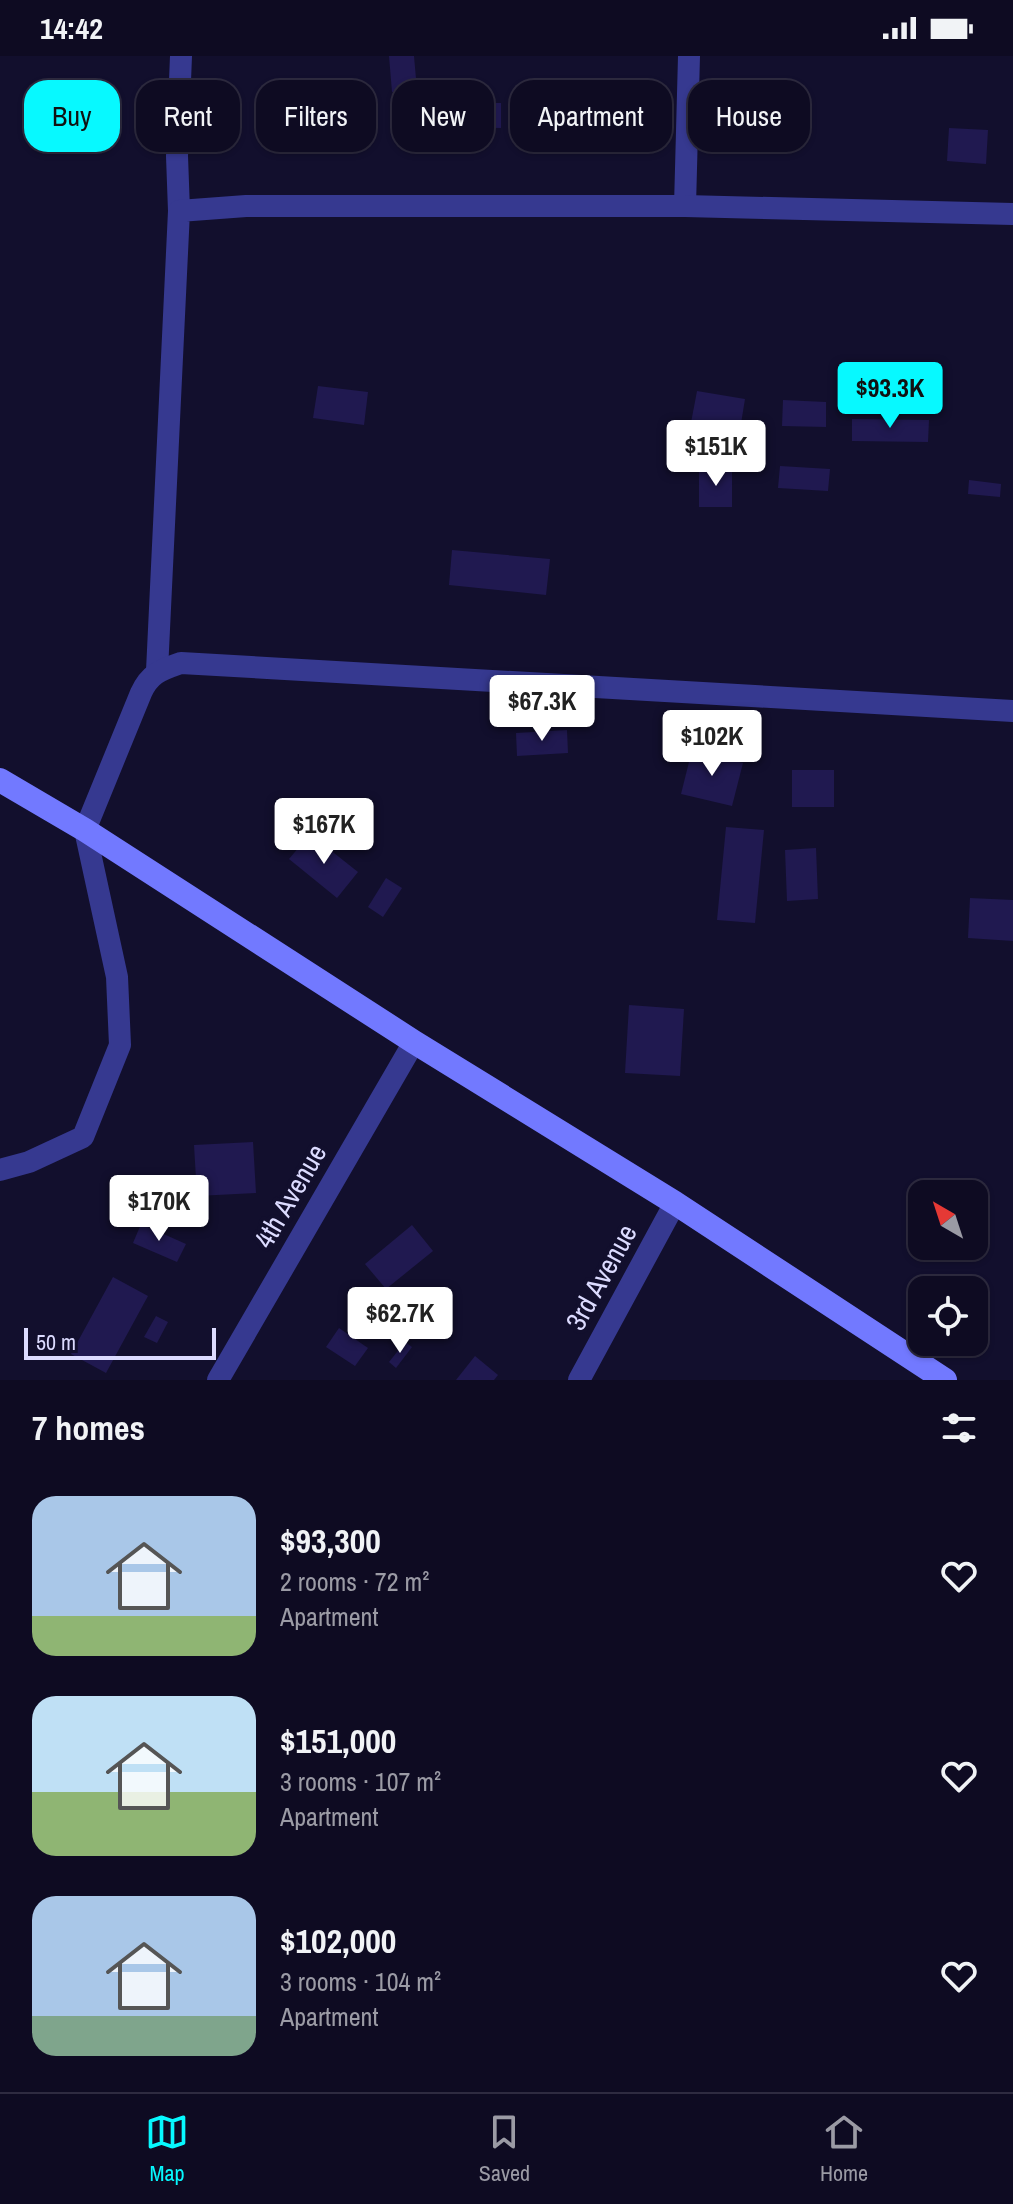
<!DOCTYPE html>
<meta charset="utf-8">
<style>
:root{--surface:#0e0b22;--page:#17142a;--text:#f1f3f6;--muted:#9b9ba5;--line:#2e2b40;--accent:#07f9ff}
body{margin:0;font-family:"Archivo Narrow",sans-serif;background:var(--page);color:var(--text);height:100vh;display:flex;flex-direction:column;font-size:30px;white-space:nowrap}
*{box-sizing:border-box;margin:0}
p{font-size:26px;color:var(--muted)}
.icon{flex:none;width:44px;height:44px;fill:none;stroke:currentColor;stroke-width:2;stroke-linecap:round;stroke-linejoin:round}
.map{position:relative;height:1324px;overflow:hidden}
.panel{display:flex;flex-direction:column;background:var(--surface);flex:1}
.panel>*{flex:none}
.hud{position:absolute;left:24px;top:24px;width:966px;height:72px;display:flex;gap:16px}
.needle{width:52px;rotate:321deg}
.tools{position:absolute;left:908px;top:1124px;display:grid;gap:16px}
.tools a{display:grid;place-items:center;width:80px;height:80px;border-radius:16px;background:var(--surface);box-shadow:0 2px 6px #0004,0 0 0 2px var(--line);font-size:40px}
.scale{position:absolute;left:24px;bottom:20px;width:192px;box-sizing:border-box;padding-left:8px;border:4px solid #dcdbff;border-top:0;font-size:22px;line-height:28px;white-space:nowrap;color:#dcdbff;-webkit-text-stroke:6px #120f2d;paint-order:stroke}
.price{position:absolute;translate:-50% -68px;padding:0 18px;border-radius:8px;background:#fff;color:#222;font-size:26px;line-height:52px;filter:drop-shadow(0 2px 4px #0008)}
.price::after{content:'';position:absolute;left:50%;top:48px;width:24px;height:18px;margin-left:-12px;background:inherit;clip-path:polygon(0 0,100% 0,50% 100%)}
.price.on{background:var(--accent);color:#111}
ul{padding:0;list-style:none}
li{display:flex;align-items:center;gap:24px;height:200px;padding:0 32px}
li span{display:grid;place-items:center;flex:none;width:224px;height:160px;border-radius:24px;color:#555}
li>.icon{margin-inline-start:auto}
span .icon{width:96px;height:96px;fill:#fffc;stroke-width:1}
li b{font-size:34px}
h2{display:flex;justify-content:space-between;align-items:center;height:96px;padding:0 32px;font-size:34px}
.tag{padding:0 28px;border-radius:24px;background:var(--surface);box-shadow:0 2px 6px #0004,0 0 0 2px var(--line);font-size:28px;line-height:72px}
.tag.on{background:var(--accent);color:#111}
.status{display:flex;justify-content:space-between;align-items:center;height:56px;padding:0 40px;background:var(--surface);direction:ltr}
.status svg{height:22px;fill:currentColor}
.dock{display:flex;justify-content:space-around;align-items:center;height:112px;border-top:2px solid var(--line);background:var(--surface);font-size:22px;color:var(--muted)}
.dock a{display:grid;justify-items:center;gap:4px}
.dock .on{color:var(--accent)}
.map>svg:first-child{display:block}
</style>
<div class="status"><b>14:42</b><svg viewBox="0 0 49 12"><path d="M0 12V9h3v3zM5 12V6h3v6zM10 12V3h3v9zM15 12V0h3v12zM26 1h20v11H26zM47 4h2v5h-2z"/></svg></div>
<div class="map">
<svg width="1013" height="1324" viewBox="0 0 1013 1324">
<rect width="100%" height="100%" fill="#120f2d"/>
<!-- building -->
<g fill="#201950">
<polygon points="389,0 414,0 417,34 392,36"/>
<polygon points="451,47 501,47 501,72 450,71"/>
<polygon points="949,72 988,74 986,108 947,105"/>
<polygon points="318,330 368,336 364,369 313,362"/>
<polygon points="697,335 745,343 739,380 690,372"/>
<polygon points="783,344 826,346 826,371 782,370"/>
<polygon points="852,363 929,364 928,386 852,385"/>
<polygon points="780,410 830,413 828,435 778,432"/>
<polygon points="732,412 732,451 699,451 699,413"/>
<polygon points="969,424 1001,428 1000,441 968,438"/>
<polygon points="452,494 550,503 546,539 449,529"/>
<polygon points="567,674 568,697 517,700 516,677"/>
<polygon points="692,694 743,707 732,750 681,738"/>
<rect x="792" y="714" width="42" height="37"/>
<polygon points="726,771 764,774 755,867 717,864"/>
<polygon points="310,778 358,816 337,842 289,803"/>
<polygon points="816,792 818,843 787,845 785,794"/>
<polygon points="386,822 402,832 383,861 368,851"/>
<polygon points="970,842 1013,844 1013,885 968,882"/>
<polygon points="629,949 684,953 680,1020 625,1017"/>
<polygon points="253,1086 256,1137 197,1140 194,1089"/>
<polygon points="141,1168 186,1188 177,1206 133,1187"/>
<polygon points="412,1169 433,1195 386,1233 365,1208"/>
<polygon points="113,1221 148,1240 106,1317 71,1298"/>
<polygon points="156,1260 168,1266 157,1287 144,1281"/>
<polygon points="339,1272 368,1292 355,1310 326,1291"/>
<polygon points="405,1286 412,1291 396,1312 389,1306"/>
<polygon points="475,1300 498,1319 494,1324 456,1324"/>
</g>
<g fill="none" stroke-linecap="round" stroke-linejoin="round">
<!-- street -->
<g stroke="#363990" stroke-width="22">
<polyline points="685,150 689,0"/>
<polyline points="179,155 177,100 181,0"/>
<polyline points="157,615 179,155 246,150 685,150 1013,158"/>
<path d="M0 1114 29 1106 83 1081 120 989 117 921 85 774 141 637C150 617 161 614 181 607L1013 655"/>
<polyline points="218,1324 414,986"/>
<polyline points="579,1324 675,1147"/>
</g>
<!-- secondary -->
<polyline stroke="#7279ff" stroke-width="24" points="0,724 85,774 414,986 675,1147 945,1324"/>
</g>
<g text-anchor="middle" stroke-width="8" stroke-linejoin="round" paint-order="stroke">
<!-- street labels -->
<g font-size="28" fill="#dcdbff" stroke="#120f2d">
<text transform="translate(290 1140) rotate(-60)" y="10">4th Avenue</text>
<text transform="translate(601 1221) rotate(-61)" y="10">3rd Avenue</text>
</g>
</g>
</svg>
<div class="tools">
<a><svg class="needle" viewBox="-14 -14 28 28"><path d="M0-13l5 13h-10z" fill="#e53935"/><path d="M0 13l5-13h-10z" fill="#9b9ba5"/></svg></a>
<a><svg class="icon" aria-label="locate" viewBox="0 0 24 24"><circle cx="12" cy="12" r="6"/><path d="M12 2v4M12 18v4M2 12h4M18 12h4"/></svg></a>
</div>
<div class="scale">50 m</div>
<b class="price on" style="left:890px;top:374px">$93.3K</b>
<b class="price" style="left:716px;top:432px">$151K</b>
<b class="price" style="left:542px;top:687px">$67.3K</b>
<b class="price" style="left:712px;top:722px">$102K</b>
<b class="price" style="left:324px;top:810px">$167K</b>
<b class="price" style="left:159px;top:1187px">$170K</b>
<b class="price" style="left:400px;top:1299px">$62.7K</b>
<div class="hud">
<a class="tag on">Buy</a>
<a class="tag">Rent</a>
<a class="tag">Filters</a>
<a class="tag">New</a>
<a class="tag">Apartment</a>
<a class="tag">House</a>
</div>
</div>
<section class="panel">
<h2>7 homes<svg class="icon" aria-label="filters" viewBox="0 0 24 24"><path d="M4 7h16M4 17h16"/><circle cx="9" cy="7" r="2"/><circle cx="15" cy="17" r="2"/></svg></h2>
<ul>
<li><span style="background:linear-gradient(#a9c7e8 75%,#8fb573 0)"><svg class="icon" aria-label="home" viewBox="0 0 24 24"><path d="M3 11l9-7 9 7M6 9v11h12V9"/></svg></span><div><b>$93,300</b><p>2 rooms · 72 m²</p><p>Apartment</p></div><svg class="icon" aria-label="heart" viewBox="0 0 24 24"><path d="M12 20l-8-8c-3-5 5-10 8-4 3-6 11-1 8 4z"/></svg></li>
<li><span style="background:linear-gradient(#bfe0f5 60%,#8fb573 0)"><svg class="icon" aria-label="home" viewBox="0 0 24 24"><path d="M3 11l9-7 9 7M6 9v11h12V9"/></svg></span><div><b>$151,000</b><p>3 rooms · 107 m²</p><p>Apartment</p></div><svg class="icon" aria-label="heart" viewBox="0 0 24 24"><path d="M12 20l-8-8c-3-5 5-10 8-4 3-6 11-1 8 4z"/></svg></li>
<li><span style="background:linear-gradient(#a9c7e8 75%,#7fa58c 0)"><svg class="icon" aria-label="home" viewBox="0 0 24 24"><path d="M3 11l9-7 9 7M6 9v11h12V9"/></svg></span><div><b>$102,000</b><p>3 rooms · 104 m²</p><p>Apartment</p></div><svg class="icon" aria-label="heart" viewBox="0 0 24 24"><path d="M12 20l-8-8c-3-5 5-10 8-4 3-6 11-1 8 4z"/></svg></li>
</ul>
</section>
<nav class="dock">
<a class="on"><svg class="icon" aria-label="map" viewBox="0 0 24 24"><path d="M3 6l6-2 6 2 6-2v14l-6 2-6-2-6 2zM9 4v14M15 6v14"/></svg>Map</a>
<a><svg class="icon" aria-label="saved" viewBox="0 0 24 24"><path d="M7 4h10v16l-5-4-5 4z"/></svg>Saved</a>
<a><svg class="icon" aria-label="home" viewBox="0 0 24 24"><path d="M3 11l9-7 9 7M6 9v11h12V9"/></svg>Home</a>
</nav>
